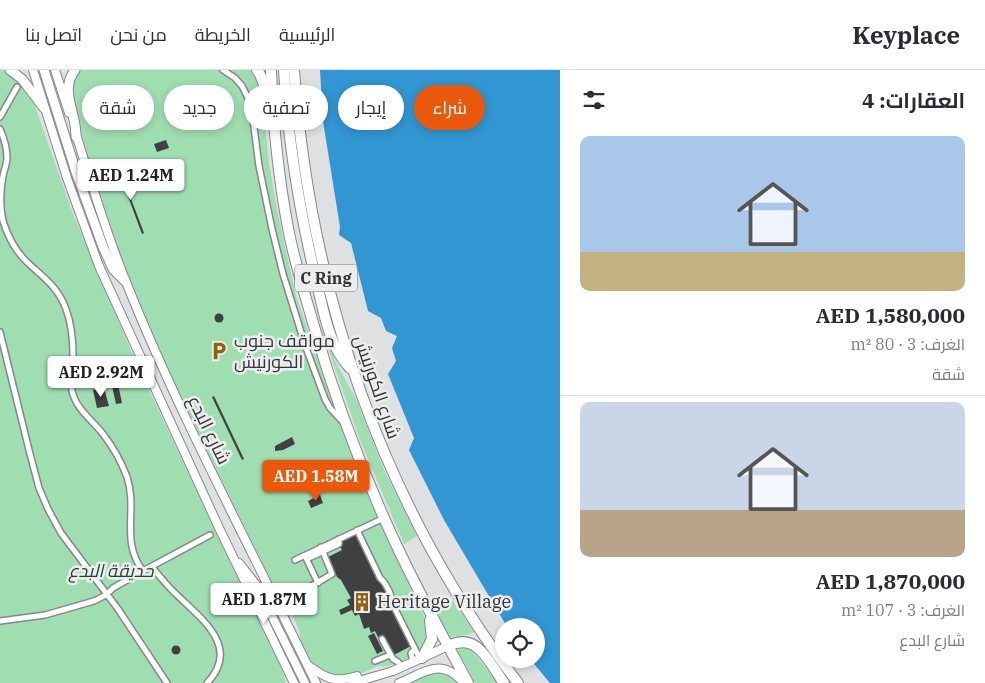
<!DOCTYPE html>
<html lang="ar">
<meta charset="utf-8">
<style>
:root{--surface:#fff;--page:#f2f2f3;--text:#2b2b33;--muted:#7c7c81;--line:#e1e1e2;--accent:#ea580c}
body{margin:0;font-family:"IBM Plex Serif",Cairo,serif;background:var(--page);color:var(--text);direction:rtl;height:100vh;display:flex;flex-direction:column;font-size:19px;white-space:nowrap}
*{box-sizing:border-box;margin:0}
p{font-size:16px;color:var(--muted)}
.icon{flex:none;width:28px;height:28px;fill:none;stroke:currentColor;stroke-width:2;stroke-linecap:round;stroke-linejoin:round}
.map{position:relative;flex:1;overflow:hidden;direction:ltr}
.panel{display:flex;flex-direction:column;background:var(--surface);width:425px}
.panel>*{flex:none}
.banner{position:absolute;left:15px;top:15px;width:470px;height:45px;direction:rtl;display:flex;gap:10px}
.buttons{position:absolute;left:495px;top:548px;display:grid;gap:10px}
.buttons a{display:grid;place-items:center;width:50px;height:50px;border-radius:50%;background:var(--surface);box-shadow:0 2px 8px #0003;font-size:25px}
.price{position:absolute;translate:-50% -42px;padding:0 11px;border-radius:5px;background:#fff;color:#222;font-size:16px;line-height:32px;filter:drop-shadow(0 1px 2px #0008)}
.price::after{content:'';position:absolute;left:50%;top:30px;width:15px;height:11px;margin-left:-8px;background:inherit;clip-path:polygon(0 0,100% 0,50% 100%)}
.price.selected{background:var(--accent);color:#fff}
ul{padding:0;list-style:none}
li{display:grid;align-content:center;gap:10px;height:265px;padding:0 20px}
li+li{border-top:1px solid var(--line)}
li span{display:grid;place-items:center;height:155px;border-radius:10px;color:#555}
li>.icon{margin-inline-start:auto}
span .icon{width:90px;height:90px;fill:#fffc;stroke-width:1}
li b{font-size:21px}
h2{display:flex;justify-content:space-between;align-items:center;height:60px;padding:0 20px;font-size:21px}
.tag{padding:0 18px;border-radius:22px;background:var(--surface);box-shadow:0 2px 8px #0003;font-size:18px;line-height:45px}
.tag.selected{background:var(--accent);color:#fff}
header{display:flex;align-items:center;gap:30px;box-sizing:border-box;height:70px;padding:0 25px;background:var(--surface);border-bottom:1px solid var(--line)}
header strong{font-size:24px}
nav{display:flex;gap:28px;margin-inline-start:auto;font-size:18px}
main{display:flex;flex:1;min-height:0}
.map>svg:first-child{display:block}
</style>
<header>
<strong>Keyplace</strong>
<nav><a>الرئيسية</a><a>الخريطة</a><a>من نحن</a><a>اتصل بنا</a></nav>
</header>
<main>
<section class="panel">
<h2>العقارات: 4<svg class="icon" aria-label="filters" viewBox="0 0 24 24"><path d="M4 7h16M4 17h16"/><circle cx="9" cy="7" r="2"/><circle cx="15" cy="17" r="2"/></svg></h2>
<ul>
<li><span style="background:linear-gradient(#a9c7e8 75%,#c2b280 0)"><svg class="icon" aria-label="home" viewBox="0 0 24 24"><path d="M3 11l9-7 9 7M6 9v11h12V9"/></svg></span><div><b>AED 1,580,000</b><p>الغرف: 3 · 80 m²</p><p>شقة</p></div></li>
<li><span style="background:linear-gradient(#c9d6e8 70%,#b9a48a 0)"><svg class="icon" aria-label="home" viewBox="0 0 24 24"><path d="M3 11l9-7 9 7M6 9v11h12V9"/></svg></span><div><b>AED 1,870,000</b><p>الغرف: 3 · 107 m²</p><p>شارع البدع</p></div></li>
</ul>
</section>
<div class="map">
<svg width="560" height="613" viewBox="0 0 560 613">
<rect width="100%" height="100%" fill="#dfe0e2"/>
<!-- green -->
<g fill="#9fdeb1">
<polygon points="0,0 4,0 14,5 32,28 73,144 136,292 230,492 283,601 286,613 0,613"/>
<path d="M78 0H252L255 4 262 22 269 93 277 139 296 226 354 390 376 445 431 561 420 583C411 588 399 594 388 596 383 597 379 595 374 598 343 613 311 609 301 572 300 568 300 564 299 561 294 545 283 531 278 515L273 514 269 507 170 304 125 198 87 85 70 22Z"/>
<polygon points="323,264 326,265 337,295 356,329 385,402 417,466 404,474 360,370"/>
<path d="M453 531 474 562C467 567 459 564 450 568L436 541Z"/>
<polygon points="461,576 470,578 498,613 475,613 457,581 459,580 458,577"/>
<polygon points="445,601 461,613 407,613 429,603"/>
</g>
<!-- water -->
<polygon fill="#3196d2" points="320,0 560,0 560,613 550,613 530,589 536,589 536,556 506,555 444,450 409,380 414,368 388,304 396,291 392,278 397,266 386,261 381,248 368,241 351,173 339,165 340,157 323,51"/>
<!-- building -->
<g fill="#404042">
<polygon points="145,28 148,36 135,41 134,39 132,39 132,33"/>
<polygon points="166,70 169,78 157,82 154,74"/>
<polygon points="117,97 119,97 144,163 142,164"/>
<circle cx="219" cy="248" r="4.5"/>
<polygon points="118,314 122,333 116,334 112,316"/>
<polygon points="104,318 109,336 97,338 93,320"/>
<polygon points="214,326 244,389 242,390 212,327"/>
<polygon points="292,367 295,374 283,380 275,381 275,376"/>
<polygon points="320,425 323,433 311,438 308,431"/>
<polygon points="357,463 411,576 392,586 383,568 379,569 375,561 371,563 369,557 364,559 359,544 355,546 352,540 341,545 339,540 350,535 347,530 351,528 341,510 337,507 328,487 342,480 339,475 342,473 341,471"/>
<polygon points="374,563 383,581 377,584 368,566"/>
<circle cx="176" cy="580" r="4.5"/>
</g>
<g fill="none" stroke-linecap="round" stroke-linejoin="round">
<!-- street casing -->
<g stroke="#858688" stroke-width="8">
<g id="street">
<polyline points="223,0 235,8 242,16 251,34 259,96 272,159 283,204 305,275 325,329 330,338 343,352"/>
<polyline points="0,47 17,17"/>
<path d="M0 59C4 68 7 77 7 88 7 94 4 100 3 106 0 121 0 137 3 151 8 167 16 182 28 193 44 208 58 217 66 239 71 253 73 269 73 284 73 296 70 309 72 321 76 339 92 350 103 364 113 377 121 391 127 407 138 440 120 471 143 501"/>
<polyline points="0,262 29,380 39,418 48,439 61,463 118,539 167,613"/>
<path d="M357 460 380 508C387 514 392 526 393 535L420 589"/>
<polyline points="306,488 318,513"/>
<polyline points="307,489 339,474 339,469"/>
<polyline points="295,490 384,448"/>
<path d="M152 497C160 507 168 517 178 526 202 549 241 578 207 613"/>
<polyline points="310,517 332,504 321,477"/>
<polyline points="0,551 45,545 94,531 106,525 113,518 143,501 210,465"/>
<polyline points="382,569 393,589 398,592 402,597"/>
<polyline points="375,591 390,585"/>
<polyline points="413,592 411,583 414,580"/>
</g>
</g>
<!-- secondary casing -->
<g stroke="#858688" stroke-width="10">
<g id="secondary">
<polyline points="33,0 67,108 99,196 220,460 294,613"/>
<polyline points="55,0 69,43"/>
<path d="M75 61C91 112 106 163 126 212 181 349 252 480 316 613"/>
<polyline points="239,493 257,516 305,613"/>
<path d="M309 596C327 609 335 613 357 606"/>
<polyline points="352,613 393,601 448,576"/>
<path d="M399 613C426 602 441 587 464 613"/>
</g>
</g>
<!-- primary casing -->
<g stroke="#858688" stroke-width="11">
<g id="primary">
<polyline points="10,0 22,9 44,38"/>
<polyline points="44,0 76,102 103,177 113,199 125,211"/>
<path d="M75 0C59 20 77 44 76 67"/>
</g>
</g>
<!-- highway casing -->
<g stroke="#858688" stroke-width="12">
<g id="highway">
<path d="M257 0C266 11 264 25 270 37"/>
<path d="M271 0C273 53 278 105 288 158 294 190 304 221 313 253 332 319 356 385 384 448 409 505 439 559 468 613"/>
<path d="M284 0C288 73 300 144 317 214 324 243 329 276 350 298"/>
<path d="M294 0C310 223 382 434 518 613"/>
<path d="M448 576C478 561 489 593 504 613"/>
<polyline points="422,588 432,569 430,550"/>
</g>
</g>
<!-- street -->
<use href="#street" stroke="#fff" stroke-width="5"/>
<!-- secondary -->
<use href="#secondary" stroke="#fff" stroke-width="8"/>
<!-- primary -->
<use href="#primary" stroke="#fff" stroke-width="9"/>
<!-- highway -->
<use href="#highway" stroke="#fff" stroke-width="10"/>
</g>
<!-- icons -->
<defs>
<g id="parking-bare" transform="scale(1.5)"><path d="M-3.5-5.5H1a3.5 3.5 0 0 1 0 7H-1V5.5H-3.5ZM-1-3.4V-.6H.8a1.4 1.4 0 0 0 0-2.8Z" fill="#8f640b" stroke="#ecedef" stroke-width="2.5" paint-order="stroke"/></g>
<g id="building-bare" transform="scale(1.5)"><path d="M-4-6H4V6H1V3H-1V6H-4ZM-2.5-4.3h1.7v1.8h-1.7ZM.8-4.3h1.7v1.8H.8ZM-2.5-1h1.7V.8h-1.7ZM.8-1h1.7V.8H.8Z" fill="#8f640b" stroke="#ecedef" stroke-width="2.5" paint-order="stroke"/></g>
</defs>
<g fill-rule="evenodd">
<use href="#parking-bare" x="219" y="281"/>
<use href="#building-bare" x="362" y="532"/>
</g>
<g text-anchor="middle" stroke-width="5" stroke-linejoin="round" paint-order="stroke">
<!-- shield labels -->
<rect fill="#ecedef" stroke="#6a6b6c" stroke-width="1" x="295" y="194.5" width="62" height="27" rx="4"/>
<g font-size="16" font-weight="bold" fill="#333334">
<text x="326" y="214">C Ring</text>
</g>
<!-- poi labels -->
<g font-size="18" fill="#333334" stroke="#ecedef" text-anchor="start">
<text x="234" y="277">مواقف جنوب<tspan x="234" dy="21">الكورنيش</tspan></text>
<text x="377" y="538">Heritage Village</text>
</g>
<!-- street labels -->
<g font-size="18" fill="#333334" stroke="#ecedef">
<text transform="translate(377 317) rotate(71)" y="6">شارع الكورنيش</text>
<text transform="translate(209 360) rotate(64)" y="6">شارع البدع</text>
</g>
<!-- park labels -->
<g font-size="18" font-style="italic" fill="#1e452b" stroke="#ecedef">
<text x="111" y="507">حديقة البدع</text>
</g>
</g>
</svg>
<div class="buttons">
<a><svg class="icon" aria-label="locate" viewBox="0 0 24 24"><circle cx="12" cy="12" r="6"/><path d="M12 2v4M12 18v4M2 12h4M18 12h4"/></svg></a>
</div>
<b class="price" style="left:131px;top:131px">AED 1.24M</b>
<b class="price" style="left:101px;top:328px">AED 2.92M</b>
<b class="price selected" style="left:316px;top:432px">AED 1.58M</b>
<b class="price" style="left:264px;top:555px">AED 1.87M</b>
<div class="banner">
<a class="tag selected">شراء</a>
<a class="tag">إيجار</a>
<a class="tag">تصفية</a>
<a class="tag">جديد</a>
<a class="tag">شقة</a>
</div>
</div>
</main>
